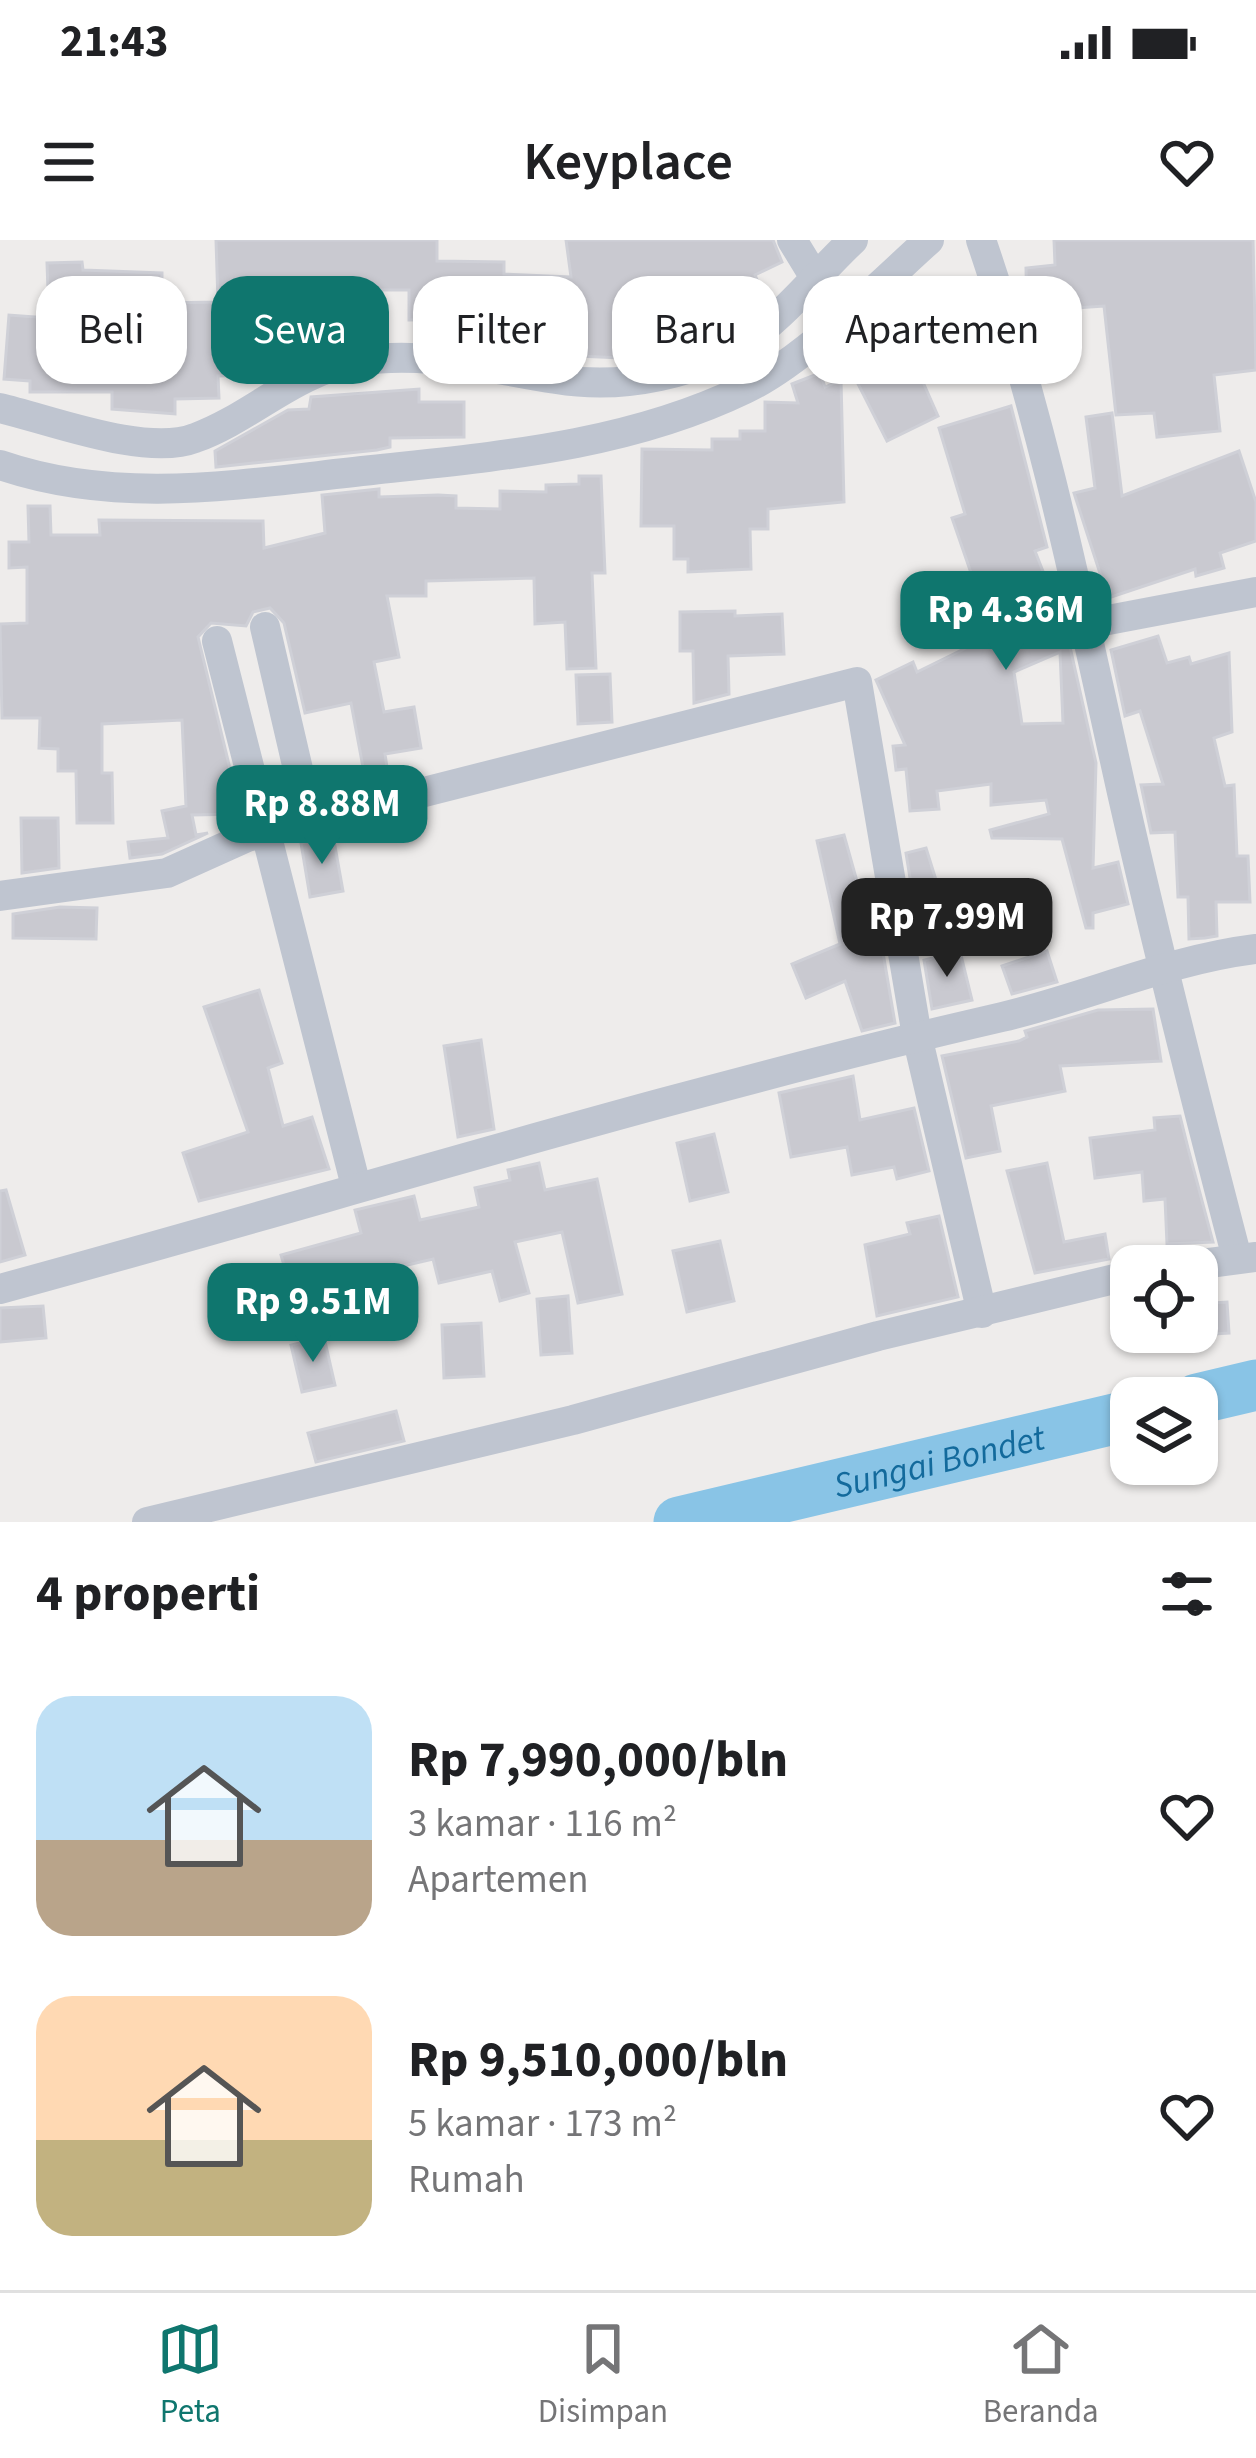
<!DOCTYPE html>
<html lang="id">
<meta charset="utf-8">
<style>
:root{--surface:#fff;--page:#f2f2f2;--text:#202124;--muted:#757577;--line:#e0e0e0;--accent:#0f766e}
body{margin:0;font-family:"Source Sans 3",sans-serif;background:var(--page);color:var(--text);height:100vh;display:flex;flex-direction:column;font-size:45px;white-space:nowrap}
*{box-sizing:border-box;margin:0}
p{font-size:39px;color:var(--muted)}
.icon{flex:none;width:66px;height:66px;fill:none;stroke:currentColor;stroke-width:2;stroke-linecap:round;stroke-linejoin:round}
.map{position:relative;height:1282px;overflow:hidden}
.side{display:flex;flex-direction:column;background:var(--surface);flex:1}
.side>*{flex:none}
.banner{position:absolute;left:36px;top:36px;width:1185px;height:108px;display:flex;gap:24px}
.fabs{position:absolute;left:1110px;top:1005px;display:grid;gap:24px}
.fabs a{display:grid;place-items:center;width:108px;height:108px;border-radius:24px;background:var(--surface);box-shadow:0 3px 9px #0004;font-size:60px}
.price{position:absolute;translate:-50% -102px;padding:0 27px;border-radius:24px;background:var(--accent);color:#fff;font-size:39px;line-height:78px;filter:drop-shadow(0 3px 6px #0008)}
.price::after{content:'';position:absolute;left:50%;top:72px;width:36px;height:27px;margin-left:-18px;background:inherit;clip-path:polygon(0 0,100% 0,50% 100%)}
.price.selected{background:#222;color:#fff}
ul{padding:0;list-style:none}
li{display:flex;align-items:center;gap:36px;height:300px;padding:0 36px}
li span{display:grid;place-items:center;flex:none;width:336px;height:240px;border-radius:36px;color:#555}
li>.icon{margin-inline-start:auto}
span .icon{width:144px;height:144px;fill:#fffc;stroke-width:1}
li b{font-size:51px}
h2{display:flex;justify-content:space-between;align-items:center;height:144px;padding:0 36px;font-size:51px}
.chip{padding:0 42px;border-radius:36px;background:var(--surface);box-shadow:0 3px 9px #0004;font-size:42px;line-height:108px}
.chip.selected{background:var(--accent);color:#fff}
.status{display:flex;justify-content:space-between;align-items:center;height:84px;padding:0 60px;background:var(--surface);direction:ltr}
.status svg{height:33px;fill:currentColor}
header{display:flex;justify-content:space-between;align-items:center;height:156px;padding:0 36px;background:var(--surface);font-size:54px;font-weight:600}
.tab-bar{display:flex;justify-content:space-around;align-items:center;height:168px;border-top:3px solid var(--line);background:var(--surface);font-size:33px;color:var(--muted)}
.tab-bar a{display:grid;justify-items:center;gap:6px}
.tab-bar .selected{color:var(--accent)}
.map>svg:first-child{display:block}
</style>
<div class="status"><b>21:43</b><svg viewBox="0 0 49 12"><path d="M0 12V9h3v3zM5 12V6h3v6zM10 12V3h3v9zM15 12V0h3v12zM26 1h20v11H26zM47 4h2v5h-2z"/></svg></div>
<header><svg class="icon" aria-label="menu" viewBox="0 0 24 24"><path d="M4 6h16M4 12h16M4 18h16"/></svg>Keyplace<svg class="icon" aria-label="heart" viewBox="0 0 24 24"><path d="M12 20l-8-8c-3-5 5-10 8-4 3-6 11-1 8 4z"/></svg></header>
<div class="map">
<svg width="1256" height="1282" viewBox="0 0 1256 1282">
<rect width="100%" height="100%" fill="#eeeceb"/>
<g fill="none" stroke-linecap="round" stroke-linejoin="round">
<!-- river -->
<g stroke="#89c4e6" stroke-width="51">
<polyline points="1197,1159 1256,1145"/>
<path id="s1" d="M679 1282 1131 1175"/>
</g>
</g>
<!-- building -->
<g fill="#c9c9d0" stroke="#cfd0d7" stroke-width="3" fill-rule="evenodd">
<polygon points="216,0 437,0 437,21 504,22 504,34 571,37 566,0 773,0 782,22 755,35 766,60 749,75 702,85 703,102 652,111 652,118 645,119 555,115 555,91 520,90 521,79 409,80 409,50 346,50 346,68 281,68 283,124 249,124 249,135 218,136 219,158 175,159 175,174 112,169 112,152 30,152 30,141 4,139 9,75 49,78 47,23 82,22 83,30 162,33 162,63 218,62"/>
<polygon points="1054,0 1253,0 1256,130 1214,135 1220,191 1157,197 1154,173 1116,175 1104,66 1062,69 1065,104 1035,107 1027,79 1026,28 1055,25"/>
<polygon points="941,65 949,85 912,100 903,80"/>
<polygon points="903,97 938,176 887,201 853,134 878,123 872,112"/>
<polygon points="820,133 825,147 841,140 844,262 768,269 768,289 750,289 751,329 688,332 688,319 674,319 674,286 641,286 642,209 712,210 712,199 740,199 740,191 765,191 765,162 798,163 792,144"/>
<polygon points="419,149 419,162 464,162 464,197 390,198 390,207 377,210 216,227 215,211 288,170 309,169 311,157"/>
<path d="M1011 166 1047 307 1035 311 1059 372 1060 362 1096 523 1093 628 1118 622 1128 664 1093 673V688H1086L1062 599 992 598 990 590 1049 574 1046 560 991 565V544L937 551 939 569 910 571 906 529 896 530 893 506 905 505 876 440 913 422 917 432 984 399 981 392 990 388 952 278 965 274 939 188ZM1060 412 1063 483 1022 484 1014 432Z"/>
<polygon points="1112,173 1122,256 1239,211 1256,262 1256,301 1220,313 1224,328 1196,336 1195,329 1108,358 1074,253 1095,248 1086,177"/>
<polygon points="579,236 601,236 605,333 592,333 596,428 567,429 565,382 535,384 534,338 426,341 426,356 387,356 399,417 374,422 384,472 414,467 421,508 385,514 388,534 365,538 351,463 305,473 284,383 270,368 253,372 246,386 211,383 198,397 241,574 192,575 196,595 208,593 162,614 130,618 128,602 168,598 162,571 186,566 182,480 102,484 102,533 112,533 113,583 77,583 76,531 58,531 58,509 39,508 40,478 2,478 0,384 27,383 27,327 9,328 9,302 29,302 28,266 50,266 51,295 100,295 99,280 263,281 264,308 325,293 322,255 379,249 379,257 438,255 456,256 456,268 500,269 500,251 546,252 546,245 579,244"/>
<polygon points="735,371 735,376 782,374 784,414 728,416 729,454 694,463 693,411 680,411 680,372"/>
<polygon points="1158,396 1167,423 1189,417 1191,424 1229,413 1232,492 1214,498 1225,546 1234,545 1237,616 1248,616 1250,662 1216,662 1217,696 1205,698 1189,699 1188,657 1178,657 1175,592 1151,593 1141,545 1163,544 1140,471 1125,476 1111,410"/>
<polygon points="610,434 612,482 578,484 576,435"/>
<polygon points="21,578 58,578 59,628 22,633"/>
<polygon points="333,595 343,651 310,657 301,603"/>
<polygon points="844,595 858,645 871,642 895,783 862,791 845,741 806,758 792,724 840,704 817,601"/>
<polygon points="926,608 941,656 914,663 906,613"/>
<polygon points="60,667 97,668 96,699 13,698 13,674"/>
<polygon points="960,711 972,760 932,769 924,720"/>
<polygon points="1047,711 1057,742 1012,754 1002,726"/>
<polygon points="259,750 282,823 268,828 283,886 312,877 329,929 199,961 183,913 248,892 204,767"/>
<polygon points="1153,769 1161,821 1060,826 1065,851 991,866 1000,911 966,918 942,816 1019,801 1027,797 1025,791 1098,770"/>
<polygon points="481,800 494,889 458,897 444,806"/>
<polygon points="853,836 860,880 914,868 929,931 897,939 894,927 852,935 847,907 791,917 779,853"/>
<polygon points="1180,876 1188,908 1213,1002 1167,1004 1165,959 1144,961 1142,932 1095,938 1090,898 1155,890 1154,878"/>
<polygon points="714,894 728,952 690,961 677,903"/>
<polygon points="539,923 545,950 597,939 622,1054 578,1063 562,992 515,1002 529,1053 500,1061 492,1031 439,1043 433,1019 335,1042 341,1065 298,1074 281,1015 361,993 355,970 414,956 420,980 479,967 475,948 510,940 508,930"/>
<polygon points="1047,923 1064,1002 1105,994 1109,1019 1035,1033 1007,931"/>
<polygon points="6,950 25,1015 0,1022 0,951"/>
<polygon points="939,976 958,1057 877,1076 865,1005 910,994 907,983"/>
<polygon points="720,1001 734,1061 687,1072 673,1011"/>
<polygon points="568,1056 572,1113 541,1115 537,1059"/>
<polygon points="1227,1062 1229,1093 1197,1095 1197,1064"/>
<polygon points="43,1066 46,1098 0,1102 0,1068"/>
<polygon points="481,1083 484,1136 444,1138 442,1085"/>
<polygon points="324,1097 335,1145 302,1152 291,1105"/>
<polygon points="396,1171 404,1201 316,1222 308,1193"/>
</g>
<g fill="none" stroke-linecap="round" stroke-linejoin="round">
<!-- street -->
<g stroke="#bfc5d0" stroke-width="30">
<polyline points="792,0 839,77"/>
<path d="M981 0C1044 183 1081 369 1123 557 1158 711 1197 865 1237 1018"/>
<path d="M0 168C51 180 146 217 195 198 253 177 295 130 358 121 428 110 488 129 556 139 623 150 699 135 755 95 790 69 821 30 853 0"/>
<path d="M0 225C122 267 247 243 372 230 500 216 627 206 745 149 804 121 879 45 929 0"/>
<polyline points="1087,384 1256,352"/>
<polyline points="265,387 310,581"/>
<polyline points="217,401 356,946"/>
<polyline points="0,656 167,633 247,597 857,442 917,796 982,1073"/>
<polyline points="1186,1026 1256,1017"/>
<path d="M0 1049C334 958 664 855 1002 777 1088 757 1167 720 1256 709"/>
<polyline points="147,1282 573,1180 878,1096 1131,1035"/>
</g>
</g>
<g text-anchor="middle" stroke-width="9" stroke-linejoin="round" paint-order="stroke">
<!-- water labels -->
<g font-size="36" font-style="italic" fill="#136a9c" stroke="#fff">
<text dy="13" stroke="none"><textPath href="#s1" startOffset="267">Sungai Bondet</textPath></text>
</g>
</g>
</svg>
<div class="fabs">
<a><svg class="icon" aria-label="locate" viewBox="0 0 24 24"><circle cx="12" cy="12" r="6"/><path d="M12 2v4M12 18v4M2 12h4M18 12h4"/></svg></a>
<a><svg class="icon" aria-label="layers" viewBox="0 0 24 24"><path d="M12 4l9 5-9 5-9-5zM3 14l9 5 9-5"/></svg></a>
</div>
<b class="price" style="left:1006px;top:433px">Rp 4.36M</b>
<b class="price" style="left:322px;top:627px">Rp 8.88M</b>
<b class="price selected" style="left:947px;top:740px">Rp 7.99M</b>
<b class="price" style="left:313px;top:1125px">Rp 9.51M</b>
<div class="banner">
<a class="chip">Beli</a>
<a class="chip selected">Sewa</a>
<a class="chip">Filter</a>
<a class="chip">Baru</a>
<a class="chip">Apartemen</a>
</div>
</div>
<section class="side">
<h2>4 properti<svg class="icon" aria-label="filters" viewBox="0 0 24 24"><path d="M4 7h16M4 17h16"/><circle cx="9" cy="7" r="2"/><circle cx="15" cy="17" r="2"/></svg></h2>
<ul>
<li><span style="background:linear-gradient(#bfe0f5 60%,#b9a48a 0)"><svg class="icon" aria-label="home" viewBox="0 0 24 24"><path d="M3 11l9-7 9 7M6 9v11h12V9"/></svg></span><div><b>Rp 7,990,000/bln</b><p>3 kamar · 116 m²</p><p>Apartemen</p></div><svg class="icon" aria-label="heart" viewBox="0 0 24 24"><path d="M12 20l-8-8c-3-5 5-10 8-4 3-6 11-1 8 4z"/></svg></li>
<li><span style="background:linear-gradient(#ffd9b3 60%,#c2b280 0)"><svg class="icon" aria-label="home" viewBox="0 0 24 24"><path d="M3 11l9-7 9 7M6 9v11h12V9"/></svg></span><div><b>Rp 9,510,000/bln</b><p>5 kamar · 173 m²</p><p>Rumah</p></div><svg class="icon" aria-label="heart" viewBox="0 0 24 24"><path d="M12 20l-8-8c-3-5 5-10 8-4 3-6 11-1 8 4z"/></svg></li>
</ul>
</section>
<nav class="tab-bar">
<a class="selected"><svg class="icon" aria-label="map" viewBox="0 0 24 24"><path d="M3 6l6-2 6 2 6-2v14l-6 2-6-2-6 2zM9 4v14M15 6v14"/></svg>Peta</a>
<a><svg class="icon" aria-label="saved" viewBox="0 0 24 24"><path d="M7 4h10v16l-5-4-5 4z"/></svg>Disimpan</a>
<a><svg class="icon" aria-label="home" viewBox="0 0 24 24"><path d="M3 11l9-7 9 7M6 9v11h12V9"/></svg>Beranda</a>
</nav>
